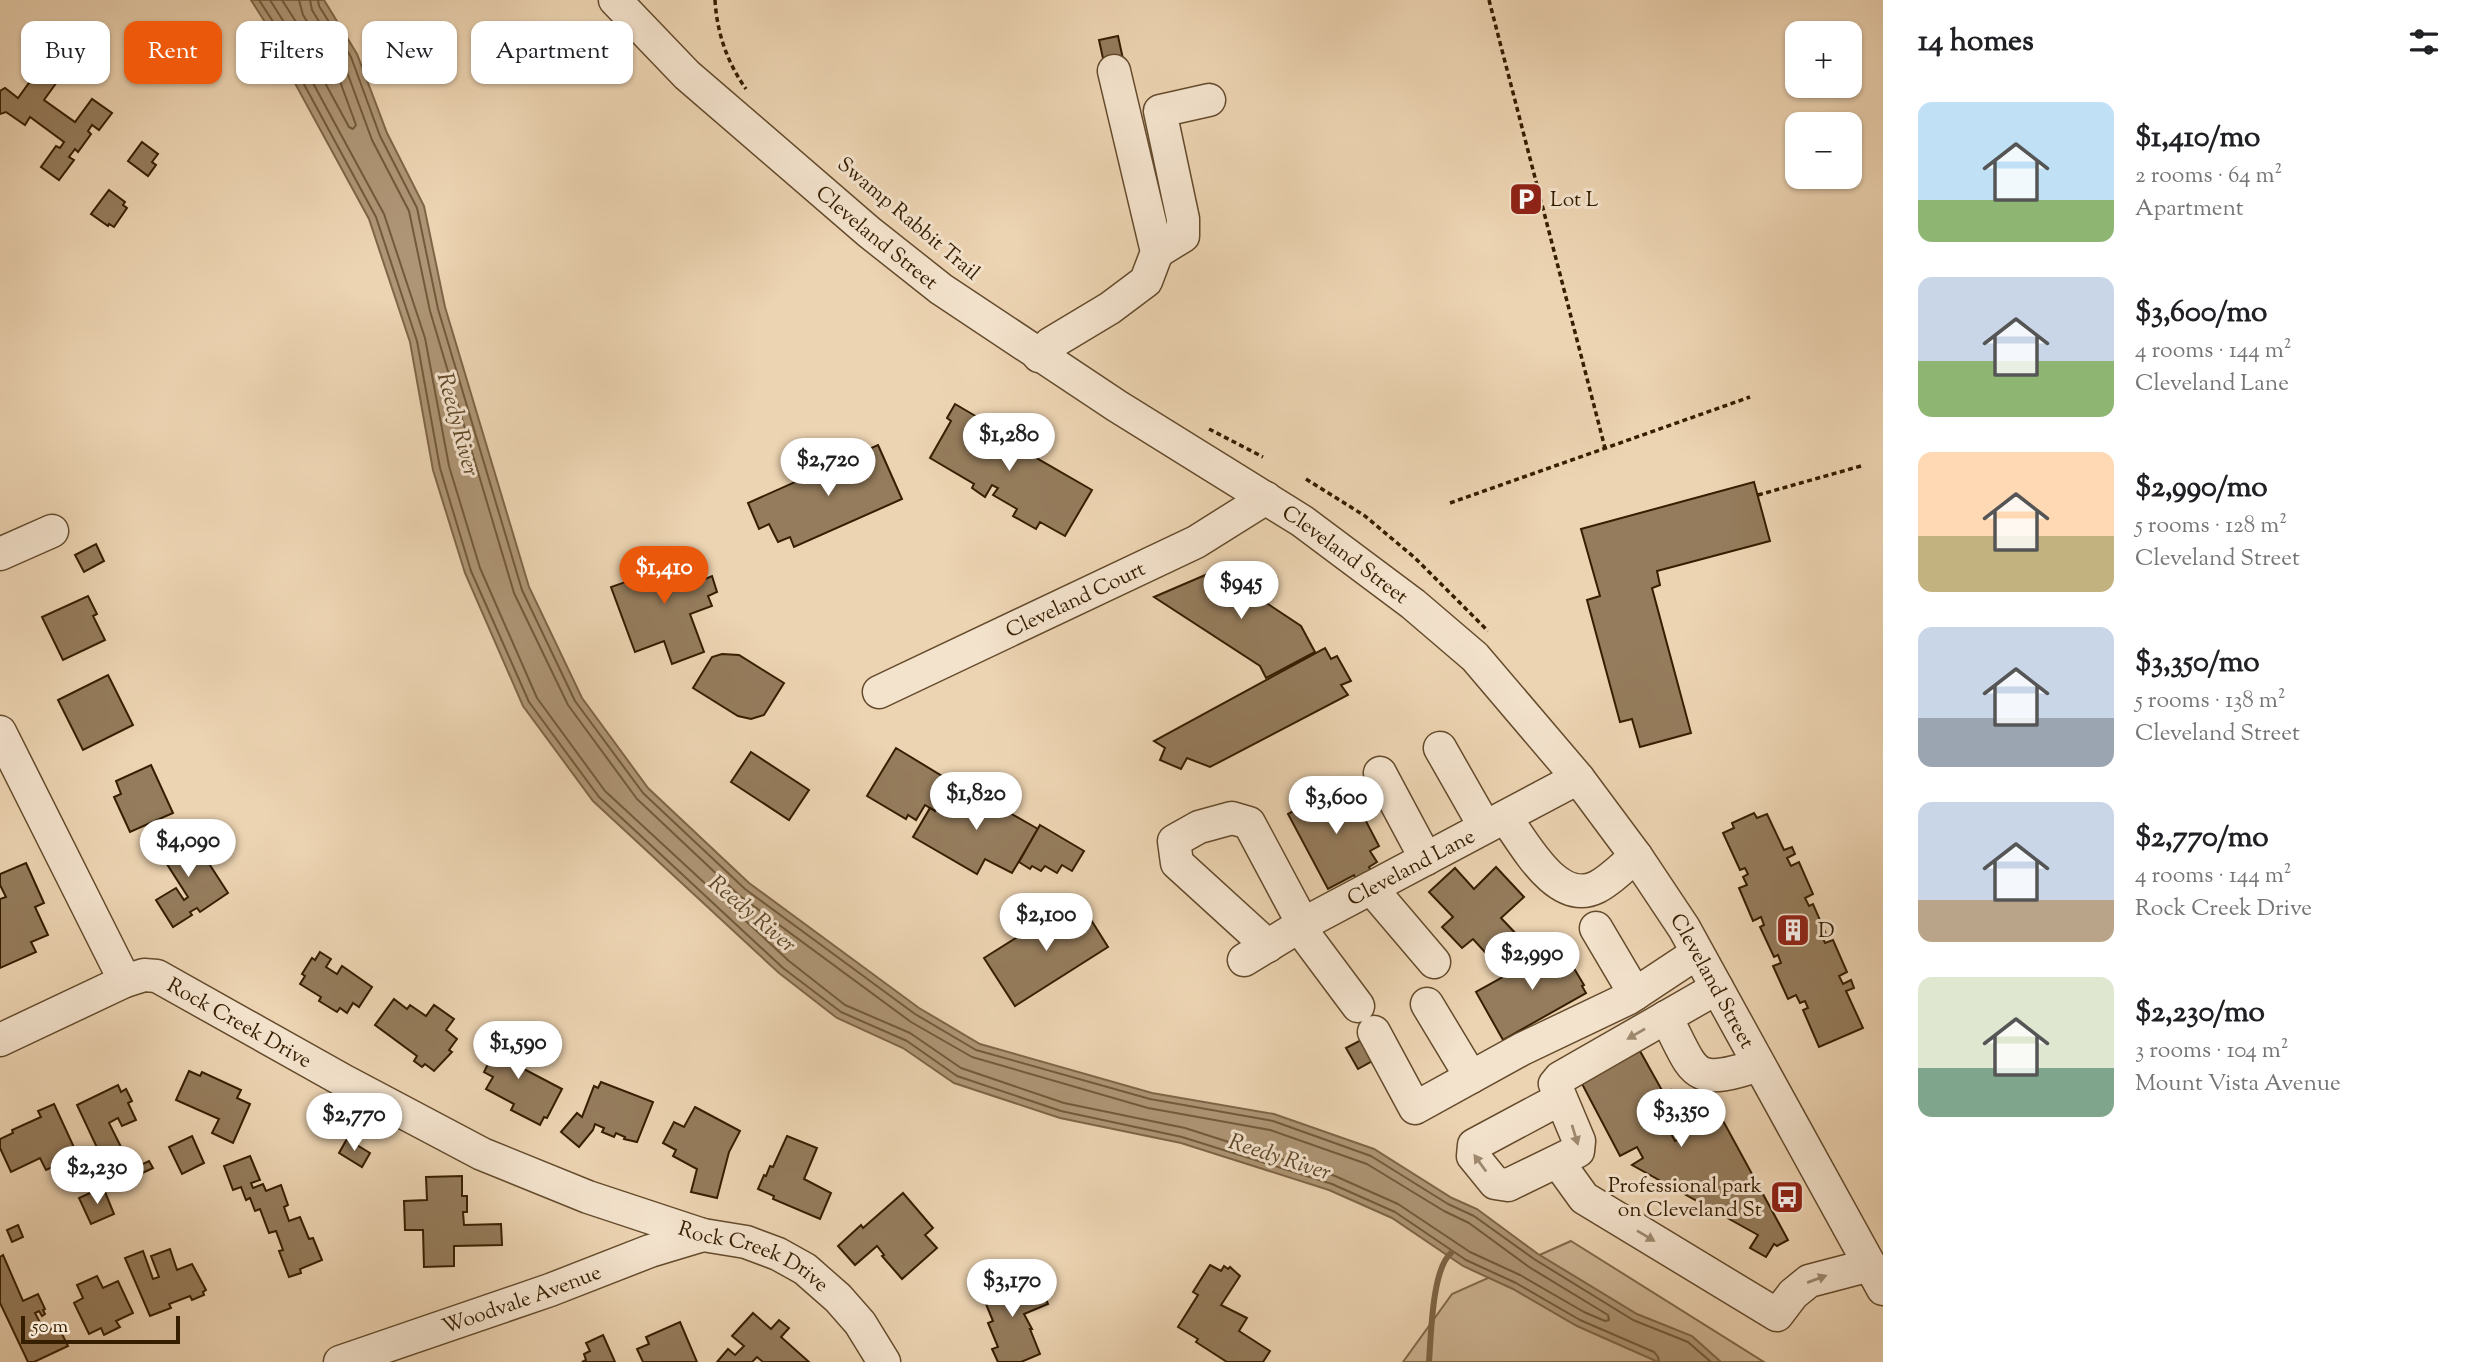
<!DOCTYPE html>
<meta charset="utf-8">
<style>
:root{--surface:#fff;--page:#f6f6f6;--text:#202124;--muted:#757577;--accent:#ea580c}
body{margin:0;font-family:"Sorts Mill Goudy",serif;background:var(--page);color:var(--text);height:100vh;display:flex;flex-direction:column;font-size:26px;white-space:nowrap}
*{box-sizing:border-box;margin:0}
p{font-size:23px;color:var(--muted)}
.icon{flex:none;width:38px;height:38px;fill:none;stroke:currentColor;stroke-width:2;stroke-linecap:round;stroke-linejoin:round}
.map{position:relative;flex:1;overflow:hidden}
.panel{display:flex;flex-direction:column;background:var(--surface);width:595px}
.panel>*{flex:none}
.guide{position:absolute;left:21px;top:21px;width:665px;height:63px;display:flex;gap:14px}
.fabs{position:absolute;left:1785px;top:21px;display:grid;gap:14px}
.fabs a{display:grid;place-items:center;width:77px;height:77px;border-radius:14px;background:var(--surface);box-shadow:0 2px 5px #0004;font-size:35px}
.scale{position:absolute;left:21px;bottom:18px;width:159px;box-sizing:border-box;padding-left:7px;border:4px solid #361e00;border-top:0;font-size:19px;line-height:24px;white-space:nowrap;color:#361e00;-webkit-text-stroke:5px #f3e2cc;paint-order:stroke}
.price{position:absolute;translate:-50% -60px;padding:0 16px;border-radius:24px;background:#fff;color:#222;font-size:23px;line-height:46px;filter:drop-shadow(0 2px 4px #0008)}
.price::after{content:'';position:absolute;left:50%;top:42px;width:21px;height:16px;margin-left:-10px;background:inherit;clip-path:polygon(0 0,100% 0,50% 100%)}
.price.active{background:var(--accent);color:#fff}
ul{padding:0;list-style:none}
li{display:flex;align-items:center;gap:21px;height:175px;padding:0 35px}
li span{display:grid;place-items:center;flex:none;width:196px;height:140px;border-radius:14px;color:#555}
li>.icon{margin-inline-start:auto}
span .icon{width:84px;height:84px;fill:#fffc;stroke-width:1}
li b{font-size:30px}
h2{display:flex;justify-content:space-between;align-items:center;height:84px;padding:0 35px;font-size:30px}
.pill{padding:0 24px;border-radius:14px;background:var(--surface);box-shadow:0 2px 5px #0004;font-size:24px;line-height:63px}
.pill.active{background:var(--accent);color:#fff}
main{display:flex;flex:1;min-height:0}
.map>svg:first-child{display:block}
</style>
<main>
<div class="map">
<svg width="1883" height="1362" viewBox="0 0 1883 1362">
<rect width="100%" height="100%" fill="#ecd3b1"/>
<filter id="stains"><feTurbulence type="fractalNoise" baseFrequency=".00286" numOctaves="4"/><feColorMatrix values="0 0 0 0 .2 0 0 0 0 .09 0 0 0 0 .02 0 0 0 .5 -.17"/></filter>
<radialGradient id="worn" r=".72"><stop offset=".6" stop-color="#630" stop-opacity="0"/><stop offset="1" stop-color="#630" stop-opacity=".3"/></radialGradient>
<!-- green -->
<polygon fill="#cdb493" stroke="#82694a" stroke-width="2" points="1571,1241 1764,1362 1403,1362 1452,1294"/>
<!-- water -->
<polygon fill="#ae9575" stroke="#7e6546" stroke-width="2" points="251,0 324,0 357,54 387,133 424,206 445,307 529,587 582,698 648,788 749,883 919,1008 980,1044 1152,1093 1274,1114 1374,1149 1452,1198 1477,1209 1538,1254 1637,1314 1692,1336 1721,1362 1658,1362 1577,1326 1513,1289 1463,1266 1392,1218 1329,1190 1181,1143 1060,1118 954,1083 903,1048 837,1018 779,973 593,801 523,706 465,573 433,470 410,342 369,219 279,54 275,38"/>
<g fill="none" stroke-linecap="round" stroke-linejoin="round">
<!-- shore -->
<g stroke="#725a3a" stroke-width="2">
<polyline points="259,0 281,34 286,51 376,217 417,341 440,468 471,571 529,702 599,797 783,968 841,1012 907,1041 957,1076 1061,1111 1182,1137 1332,1184 1395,1212 1466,1260 1516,1283 1580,1320 1654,1352 1658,1357 1659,1362"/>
<polyline points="270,0 289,30 294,48 384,214 425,338 449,466 480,568 537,698 605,791 789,961 845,1005 910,1033 961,1068 1064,1103 1185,1128 1335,1176 1398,1204 1470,1252 1520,1275 1584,1312 1605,1321 1609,1320 1608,1315 1529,1267 1469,1223 1444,1211 1367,1164 1270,1130 1148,1108 972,1057 911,1022 740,896 637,799 568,705 514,593 430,311 409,211 372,140 343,61 312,10 310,0"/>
<polyline points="282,0 298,25 304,44 349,127 353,129 356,125 334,65 303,15 299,0"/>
<polyline points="318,0 319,6 351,57 380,136 417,208 438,309 522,590 575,701 643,793 745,889 915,1014 976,1050 1150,1099 1273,1121 1371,1156 1448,1204 1474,1216 1534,1259 1633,1320 1688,1342 1711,1362"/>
</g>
<!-- stream -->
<path stroke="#7e6546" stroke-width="6" d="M1429 1362C1431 1336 1432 1269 1451 1253"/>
</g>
<!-- building -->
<g fill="#957c5c" stroke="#361e00" stroke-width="2">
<polygon points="1118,36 1123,59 1104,63 1099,40"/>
<polygon points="57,44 75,57 44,100 75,122 92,99 112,113 99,130 92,125 88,131 91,134 78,152 75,149 69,157 74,160 59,180 41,167 56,146 60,148 64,142 30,117 25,125 6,112 0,114 0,91 5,88 18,98"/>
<polygon points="142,142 158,154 152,162 156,165 148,176 128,161"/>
<polygon points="109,190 125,202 123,205 127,208 114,227 109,224 108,226 91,214"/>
<polygon points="955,404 996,428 993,433 1092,490 1065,536 1040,522 1036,529 1013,516 1017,509 993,495 998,488 992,485 985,497 972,488 974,484 930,458 951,421 947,418"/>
<polygon points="878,445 902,499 794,547 790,537 778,542 769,524 759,529 748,503"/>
<polygon points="1754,482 1770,541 1657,571 1660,585 1652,588 1691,733 1640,747 1632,719 1620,722 1587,600 1600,596 1581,529"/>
<polygon points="96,544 104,561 84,572 75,555"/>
<polygon points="664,549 674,576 698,568 703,580 712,576 717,592 708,596 712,606 690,614 704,652 672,664 664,641 635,652 611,587 637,578 631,561"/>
<polygon points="1217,570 1301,626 1315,652 1266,678 1260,666 1154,597"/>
<polygon points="88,596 97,614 93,616 105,640 63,660 42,617"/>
<polygon points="1325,648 1331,659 1337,656 1351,681 1341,685 1348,695 1210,767 1187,758 1181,769 1160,760 1165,748 1154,741"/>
<polygon points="722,654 739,655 784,683 764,715 751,719 738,716 693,688 712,657"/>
<polygon points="108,675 133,725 83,750 58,700"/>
<polygon points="896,748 952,782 956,774 968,780 951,810 939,803 935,811 925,805 916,820 908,815 906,819 867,796"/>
<polygon points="751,752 809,790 789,820 731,782"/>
<polygon points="151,765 173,813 130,832 114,797 121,794 116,781"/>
<polygon points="968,780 978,786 975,793 1038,829 1012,873 985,859 977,874 913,837 930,808 935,811 939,803 951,810"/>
<polygon points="1346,783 1379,846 1370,851 1377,862 1369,867 1372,873 1357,881 1354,875 1328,889 1288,814"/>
<polygon points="1754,813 1757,818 1767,814 1784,850 1792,847 1795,854 1787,858 1791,866 1799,862 1813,894 1805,898 1809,906 1813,904 1826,934 1822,936 1825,943 1833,940 1847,972 1839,976 1843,984 1851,980 1854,988 1846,991 1863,1028 1819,1047 1803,1010 1808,1008 1805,1001 1800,1003 1796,995 1788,999 1773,966 1781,963 1778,955 1774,957 1760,927 1764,925 1761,917 1753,921 1739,888 1747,885 1743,877 1748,874 1745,868 1740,870 1723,833 1734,828 1732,823"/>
<polygon points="1040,825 1084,851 1072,871 1062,865 1057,873 1045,866 1041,871 1032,866 1030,869 1019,862"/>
<polygon points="186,828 228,893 200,912 197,908 190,912 192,915 173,927 156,900 176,888 184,900 188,897 156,847"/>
<polygon points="26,863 44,903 35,907 48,935 31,942 36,952 0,968 0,899 6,897 0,885 0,874"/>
<polygon points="1496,867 1524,897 1501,918 1521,939 1495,963 1473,939 1462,948 1442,927 1453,917 1429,892 1455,868 1474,889"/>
<polygon points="1078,899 1108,947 1015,1006 984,958"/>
<polygon points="1560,945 1584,985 1582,986 1586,993 1503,1040 1476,992"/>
<polygon points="320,952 331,959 326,967 337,974 342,966 372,987 359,1007 353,1003 347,1013 340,1008 337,1012 319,1001 321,997 300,984 305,976 302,974 312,958 315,960"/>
<polygon points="394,999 407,1009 410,1005 426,1016 434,1005 454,1019 446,1030 457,1039 449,1050 452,1052 434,1071 425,1064 422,1067 414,1061 417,1056 375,1025"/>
<polygon points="497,1028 507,1033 504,1040 528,1053 520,1067 562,1089 547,1118 544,1117 540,1125 511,1110 514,1104 486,1089 493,1077 484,1072 491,1058 483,1054"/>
<polygon points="1363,1039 1374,1060 1358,1069 1346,1048"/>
<polygon points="1640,1051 1664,1094 1671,1090 1678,1105 1670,1110 1678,1125 1669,1130 1675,1141 1721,1117 1788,1240 1777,1246 1774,1244 1766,1257 1750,1248 1758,1235 1632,1165 1643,1158 1637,1147 1620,1156 1581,1082"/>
<polygon points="189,1071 200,1076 202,1072 241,1090 237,1098 250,1104 233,1143 212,1133 219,1119 176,1100"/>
<polygon points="601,1082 653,1102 637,1142 624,1139 625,1137 616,1133 614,1137 602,1132 604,1128 595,1124 593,1130 579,1147 561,1132 577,1113 582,1117 594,1086 598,1088"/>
<polygon points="118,1085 121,1092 126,1089 132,1101 128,1103 136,1120 122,1126 118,1118 109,1123 126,1157 133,1153 139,1166 149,1161 153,1168 115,1186 77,1105"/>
<polygon points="54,1104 78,1156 46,1170 40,1158 11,1172 0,1148 0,1139 13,1133 12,1130 41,1117 38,1111"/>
<polygon points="695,1107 740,1131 729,1152 717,1198 691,1192 697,1169 673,1156 676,1150 663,1143 674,1122 684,1127"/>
<polygon points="192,1136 204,1163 182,1174 169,1147"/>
<polygon points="787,1136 817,1148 804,1179 831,1193 820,1219 773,1199 774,1196 758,1189 764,1175 766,1176 770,1166 773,1167"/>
<polygon points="347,1139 370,1153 362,1167 339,1153"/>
<polygon points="250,1156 260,1180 251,1183 253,1188 263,1184 266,1191 281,1185 288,1205 284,1207 289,1221 300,1217 309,1239 313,1238 322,1260 300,1269 301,1273 289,1277 279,1251 283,1250 276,1231 269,1233 260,1209 255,1211 250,1198 246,1200 241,1187 233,1190 224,1166"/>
<polygon points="462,1176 462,1196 467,1196 467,1212 463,1212 464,1225 501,1224 502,1245 454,1246 454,1266 424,1267 423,1230 405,1230 404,1201 427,1200 426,1177"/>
<polygon points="103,1187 114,1214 91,1224 79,1198"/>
<polygon points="903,1193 933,1228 925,1235 937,1248 902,1279 882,1256 884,1255 877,1246 855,1265 838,1246 861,1225 863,1228"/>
<polygon points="18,1225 23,1237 12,1242 7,1230"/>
<polygon points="170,1249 177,1270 192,1264 206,1290 203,1292 204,1295 192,1300 190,1296 169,1304 171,1308 150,1316 125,1258 143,1251 153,1279 159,1277 151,1256"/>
<polygon points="3,1255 23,1301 38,1294 45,1309 43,1310 45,1314 42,1316 39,1311 35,1313 45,1332 58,1326 68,1346 34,1362 28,1362 0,1303 0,1257"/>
<polygon points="1210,1265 1221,1271 1224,1266 1228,1269 1230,1267 1240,1276 1221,1305 1247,1318 1239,1331 1270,1351 1263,1362 1227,1362 1196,1342 1198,1339 1178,1327 1198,1295 1193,1292"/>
<polygon points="1009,1275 1016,1292 1039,1283 1048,1304 1024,1314 1032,1329 1030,1329 1040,1354 1021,1362 998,1362 992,1349 998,1347 988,1323 993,1321 979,1287"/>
<polygon points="97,1276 103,1288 118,1281 133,1313 116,1321 120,1327 104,1335 101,1328 89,1334 74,1303 83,1298 77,1285"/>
<polygon points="753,1313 771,1329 779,1320 789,1328 781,1337 809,1362 763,1362 757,1357 752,1362 717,1362 728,1349 735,1355 744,1346 732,1336"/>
<polygon points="680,1322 697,1362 643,1362 637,1349 649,1344 646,1337"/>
<polygon points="603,1335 615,1362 582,1362 586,1360 584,1354 590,1351 586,1343"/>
</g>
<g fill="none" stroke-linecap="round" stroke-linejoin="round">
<!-- minor casing -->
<g stroke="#644b2c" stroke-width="35">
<g id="minor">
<path id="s1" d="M615 0 687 75 869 232 941 289 1117 406 1302 521 1413 604 1475 657 1578 778 1636 856 1684 928 1883 1289"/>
<polyline points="1157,252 1183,236 1183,219 1160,111 1209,100"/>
<polyline points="1039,356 1050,344 1110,308 1146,281 1157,252 1114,71"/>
<polyline points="0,554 52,531"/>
<path id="s2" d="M879 692 1196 542 1266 498"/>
<polyline points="0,732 125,981"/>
<polyline points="1440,748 1485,827"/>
<polyline points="1380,773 1426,859"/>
<path d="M1505 817C1525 844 1557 907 1597 887 1611 880 1624 866 1636 856"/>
<polyline points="1371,888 1434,962"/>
<polyline points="1299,927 1358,1006"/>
<polyline points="1596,928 1635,994"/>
<polyline points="1268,946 1177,863 1174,841 1199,827 1232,818 1249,823 1303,924"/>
<path id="s3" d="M1244 960 1303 924 1578 778"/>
<polyline points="1427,1004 1471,1077"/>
<path d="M1666 1017C1696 1075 1691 1087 1759 1065"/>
<polyline points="1374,1032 1415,1108 1522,1049 1629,998 1697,953"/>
<path id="s4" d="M0 1040 125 981 144 975 157 976 346 1082 482 1154 588 1197 703 1235 746 1242 778 1254 805 1269 838 1298 860 1323 884 1362"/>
<polyline points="1560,1099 1474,1145 1473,1156 1495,1183 1508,1185 1578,1151 1579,1141 1555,1084 1560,1078 1717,988"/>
<polyline points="1558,1162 1584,1198 1777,1315 1793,1294 1809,1281 1870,1265"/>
<path id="s5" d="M340 1362 550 1290 650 1251 703 1235"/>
</g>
</g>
<!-- path -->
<g stroke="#361e00" stroke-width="3.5" stroke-dasharray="5 3.5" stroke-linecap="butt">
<path d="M715 0C717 33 727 62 746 89"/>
<polyline points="1489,0 1605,448"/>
<polyline points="1209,429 1263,457"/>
<polyline points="1306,479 1365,516 1415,558 1488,631"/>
<polyline points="1758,495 1861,466"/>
<polyline points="1450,503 1750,397"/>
</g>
<!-- minor -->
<use href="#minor" stroke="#f3e2cc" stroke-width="32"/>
</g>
<!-- one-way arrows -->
<defs><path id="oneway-solid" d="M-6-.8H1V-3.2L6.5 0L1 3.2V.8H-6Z" transform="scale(1.75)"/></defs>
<g fill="#9e8a70">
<use href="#oneway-solid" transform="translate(1636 1034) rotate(150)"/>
<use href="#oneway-solid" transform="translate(1575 1135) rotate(73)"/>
<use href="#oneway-solid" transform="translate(1480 1163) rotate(-126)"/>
<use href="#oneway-solid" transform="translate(1646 1236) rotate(31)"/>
<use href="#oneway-solid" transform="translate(1817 1279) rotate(-20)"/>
</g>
<!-- icons -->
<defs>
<g id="parking-square" transform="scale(1.75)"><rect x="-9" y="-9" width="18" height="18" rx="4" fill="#8f2418" stroke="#f3e2cc"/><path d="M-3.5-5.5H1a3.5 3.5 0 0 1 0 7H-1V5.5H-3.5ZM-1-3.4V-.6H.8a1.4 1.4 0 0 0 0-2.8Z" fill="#fff"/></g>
<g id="building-square" transform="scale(1.75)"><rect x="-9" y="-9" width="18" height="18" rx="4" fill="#8f2418" stroke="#f3e2cc"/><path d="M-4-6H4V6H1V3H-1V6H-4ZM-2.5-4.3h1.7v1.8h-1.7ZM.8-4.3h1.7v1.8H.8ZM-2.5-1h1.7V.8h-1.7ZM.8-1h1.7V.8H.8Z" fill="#fff"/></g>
<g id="bus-square" transform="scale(1.75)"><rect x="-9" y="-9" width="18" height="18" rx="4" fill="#8f2418" stroke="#f3e2cc"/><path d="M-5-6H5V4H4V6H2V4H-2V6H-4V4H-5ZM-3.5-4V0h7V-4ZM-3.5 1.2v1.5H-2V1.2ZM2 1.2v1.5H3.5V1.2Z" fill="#fff"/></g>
</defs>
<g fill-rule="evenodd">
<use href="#parking-square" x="1526" y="199"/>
<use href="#building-square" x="1793" y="930"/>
<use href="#bus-square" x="1787" y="1197"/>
</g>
<g text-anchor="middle" stroke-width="6" stroke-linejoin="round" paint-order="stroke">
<!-- poi labels -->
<g font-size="21" fill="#361e00" stroke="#f3e2cc" text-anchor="start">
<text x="1550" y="206">Lot L</text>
<text x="1818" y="937">D</text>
<text x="1762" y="1192" text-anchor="end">Professional park<tspan x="1762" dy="24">on Cleveland St</tspan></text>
</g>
<!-- street labels -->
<g font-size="21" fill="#361e00" stroke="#f3e2cc">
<text transform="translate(909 218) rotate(40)" y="7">Swamp Rabbit Trail</text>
<text dy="7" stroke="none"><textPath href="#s1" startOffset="354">Cleveland Street</textPath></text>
<text dy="7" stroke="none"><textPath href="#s1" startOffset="920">Cleveland Street</textPath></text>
<text dy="7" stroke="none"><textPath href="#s2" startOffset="217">Cleveland Court</textPath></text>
<text dy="7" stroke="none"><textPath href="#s3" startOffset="191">Cleveland Lane</textPath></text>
<text dy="7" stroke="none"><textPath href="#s1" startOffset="1488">Cleveland Street</textPath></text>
<text dy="7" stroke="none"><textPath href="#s4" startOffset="266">Rock Creek Drive</textPath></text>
<text dy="7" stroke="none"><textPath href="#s4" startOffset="833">Rock Creek Drive</textPath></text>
<text dy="7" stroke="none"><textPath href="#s5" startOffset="192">Woodvale Avenue</textPath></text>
</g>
<!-- water labels -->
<g font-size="23" font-style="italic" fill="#604829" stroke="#f3e2cc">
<text transform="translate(459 424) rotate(75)" y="8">Reedy River</text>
<text transform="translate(753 913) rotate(40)" y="8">Reedy River</text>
<text transform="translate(1280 1156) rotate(18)" y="8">Reedy River</text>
</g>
</g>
<rect width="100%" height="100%" filter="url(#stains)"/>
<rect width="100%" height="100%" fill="url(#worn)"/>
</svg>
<div class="fabs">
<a>+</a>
<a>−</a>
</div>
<div class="scale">50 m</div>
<b class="price" style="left:1009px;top:473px">$1,280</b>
<b class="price" style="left:828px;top:498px">$2,720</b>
<b class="price active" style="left:664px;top:606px">$1,410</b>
<b class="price" style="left:1241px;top:621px">$945</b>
<b class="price" style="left:976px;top:832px">$1,820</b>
<b class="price" style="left:1336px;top:836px">$3,600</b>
<b class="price" style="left:188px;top:879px">$4,090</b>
<b class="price" style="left:1046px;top:953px">$2,100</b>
<b class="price" style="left:1532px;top:992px">$2,990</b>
<b class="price" style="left:518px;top:1081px">$1,590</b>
<b class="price" style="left:1681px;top:1149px">$3,350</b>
<b class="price" style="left:354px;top:1153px">$2,770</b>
<b class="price" style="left:97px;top:1206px">$2,230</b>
<b class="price" style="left:1012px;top:1319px">$3,170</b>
<div class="guide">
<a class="pill">Buy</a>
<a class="pill active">Rent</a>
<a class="pill">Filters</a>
<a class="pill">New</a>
<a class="pill">Apartment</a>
</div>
</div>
<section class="panel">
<h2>14 homes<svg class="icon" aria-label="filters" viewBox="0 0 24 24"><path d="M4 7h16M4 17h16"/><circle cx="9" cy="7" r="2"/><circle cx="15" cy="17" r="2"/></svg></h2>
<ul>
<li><span style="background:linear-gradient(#bfe0f5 70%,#8fb573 0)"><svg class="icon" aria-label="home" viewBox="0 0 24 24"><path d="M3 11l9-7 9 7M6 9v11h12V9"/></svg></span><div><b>$1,410/mo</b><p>2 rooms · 64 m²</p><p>Apartment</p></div></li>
<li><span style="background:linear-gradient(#c9d6e8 60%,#8fb573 0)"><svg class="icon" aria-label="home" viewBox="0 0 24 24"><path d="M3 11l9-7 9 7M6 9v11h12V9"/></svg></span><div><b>$3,600/mo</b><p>4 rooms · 144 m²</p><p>Cleveland Lane</p></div></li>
<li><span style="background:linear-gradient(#ffd9b3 60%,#c2b280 0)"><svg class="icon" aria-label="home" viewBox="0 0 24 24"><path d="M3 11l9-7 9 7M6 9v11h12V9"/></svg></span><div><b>$2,990/mo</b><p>5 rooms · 128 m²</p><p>Cleveland Street</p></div></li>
<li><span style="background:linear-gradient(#c9d6e8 65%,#9aa5b1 0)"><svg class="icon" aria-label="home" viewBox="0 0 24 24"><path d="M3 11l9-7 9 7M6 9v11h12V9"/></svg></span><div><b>$3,350/mo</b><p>5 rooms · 138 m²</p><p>Cleveland Street</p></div></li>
<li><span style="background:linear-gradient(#c9d6e8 70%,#b9a48a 0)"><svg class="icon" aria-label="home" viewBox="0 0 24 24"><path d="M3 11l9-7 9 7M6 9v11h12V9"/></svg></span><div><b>$2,770/mo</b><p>4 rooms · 144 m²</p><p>Rock Creek Drive</p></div></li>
<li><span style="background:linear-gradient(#dfe7d0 65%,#7fa58c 0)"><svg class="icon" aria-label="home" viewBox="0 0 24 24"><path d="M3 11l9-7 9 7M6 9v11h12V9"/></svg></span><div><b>$2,230/mo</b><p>3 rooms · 104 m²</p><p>Mount Vista Avenue</p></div></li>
</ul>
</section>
</main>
